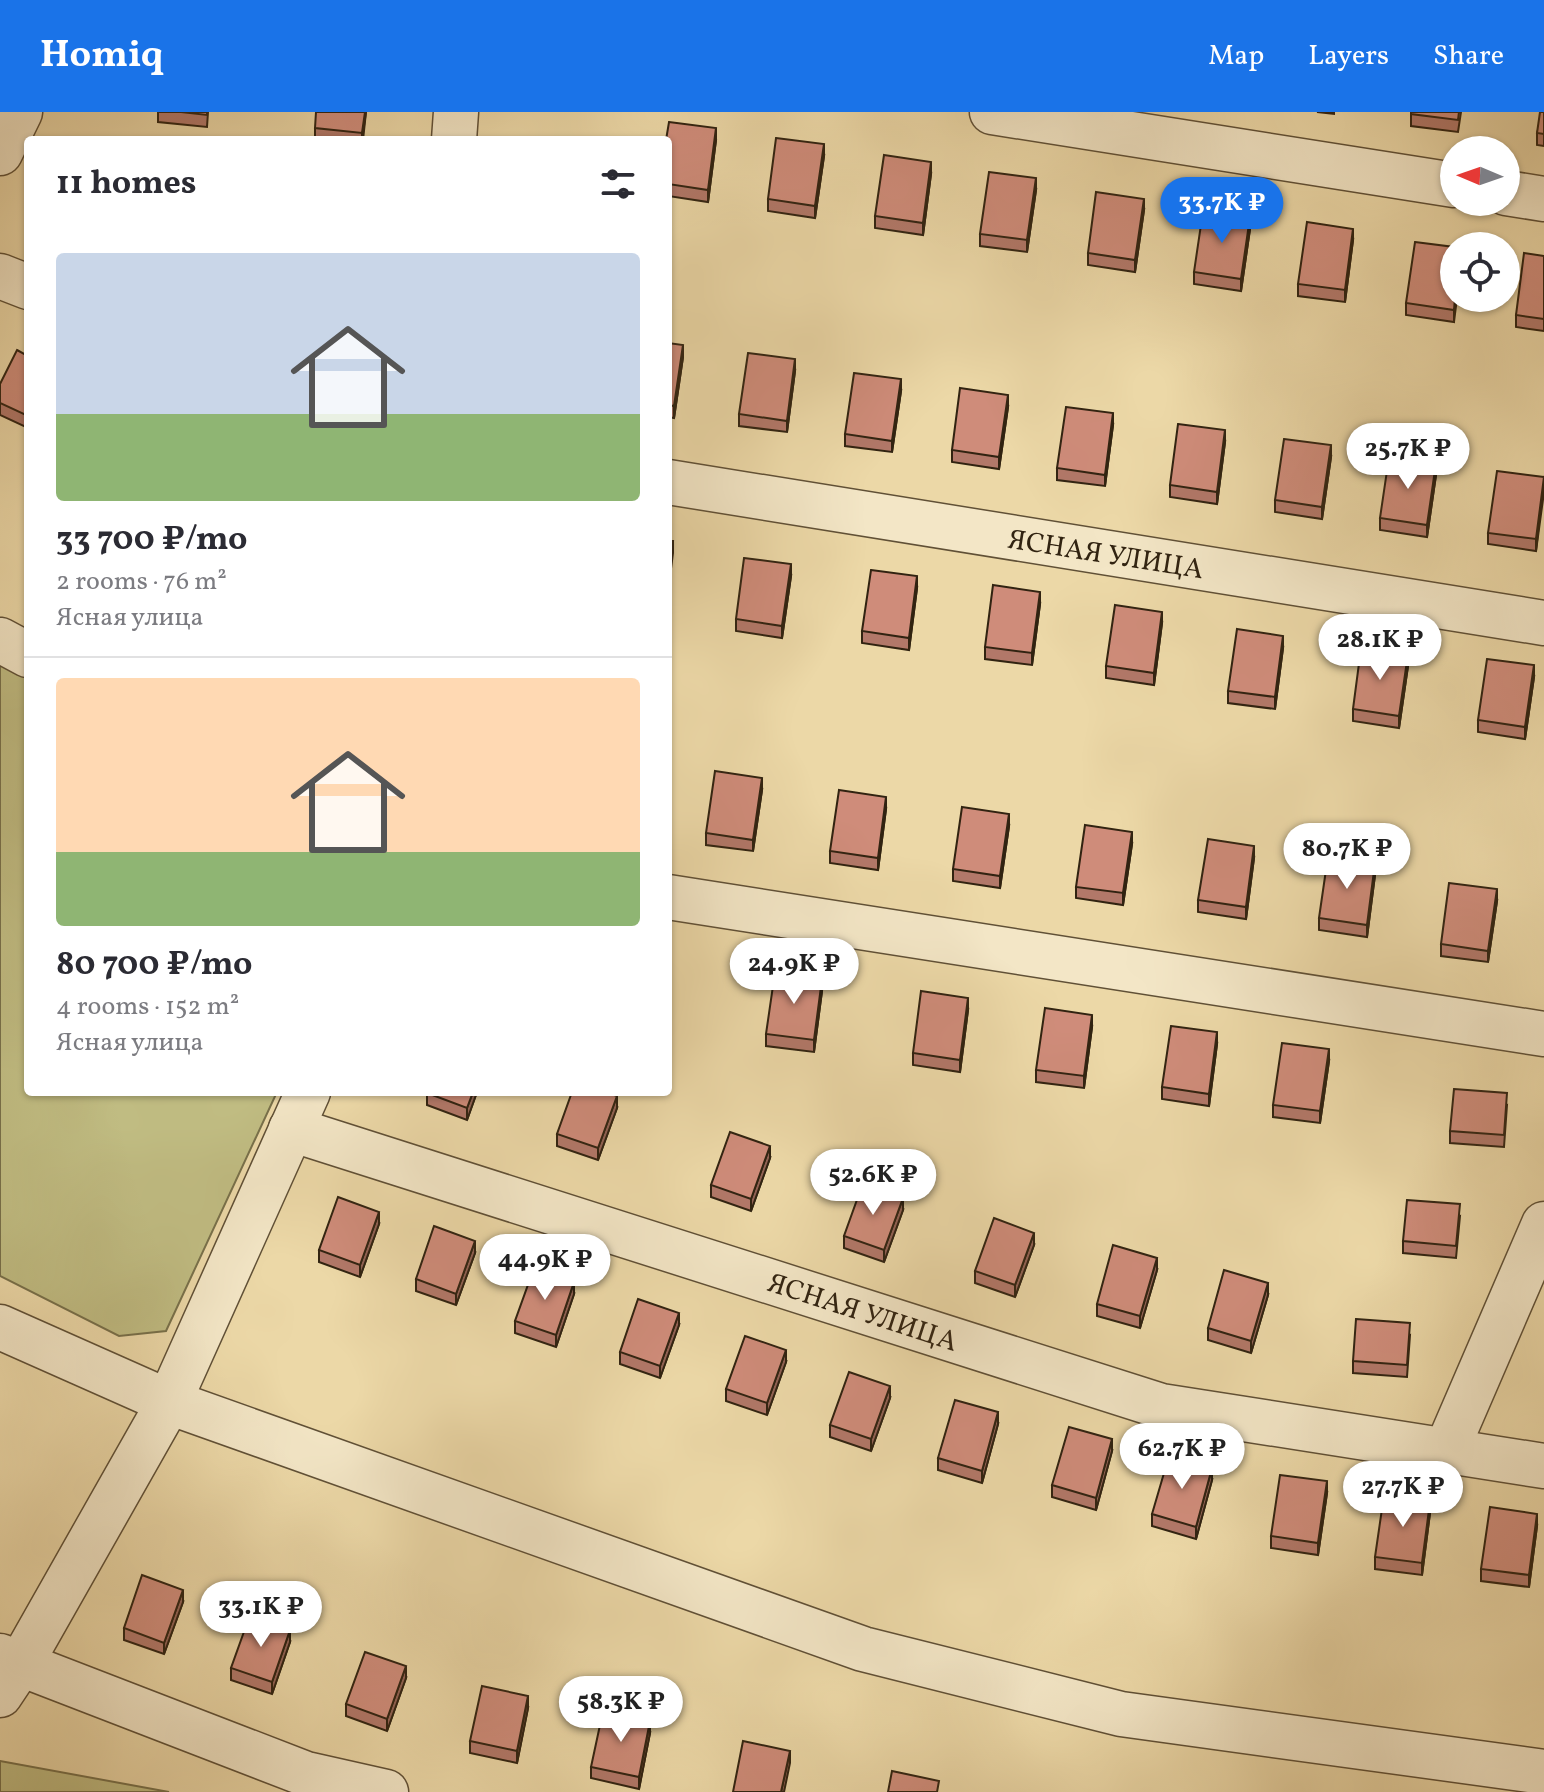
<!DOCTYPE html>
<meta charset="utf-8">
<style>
:root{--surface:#fff;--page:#f7f7f7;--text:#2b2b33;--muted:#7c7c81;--line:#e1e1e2;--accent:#1a73e8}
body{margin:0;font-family:Vollkorn,serif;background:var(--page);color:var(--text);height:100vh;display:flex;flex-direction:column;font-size:30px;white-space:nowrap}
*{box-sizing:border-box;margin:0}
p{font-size:26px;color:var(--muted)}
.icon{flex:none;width:44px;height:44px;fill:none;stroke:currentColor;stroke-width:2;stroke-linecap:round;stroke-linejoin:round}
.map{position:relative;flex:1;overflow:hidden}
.panel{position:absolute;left:24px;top:24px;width:648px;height:960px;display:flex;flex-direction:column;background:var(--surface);border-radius:8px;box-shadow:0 2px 6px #0004}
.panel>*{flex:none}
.needle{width:52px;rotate:272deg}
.fabs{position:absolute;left:1440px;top:24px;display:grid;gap:16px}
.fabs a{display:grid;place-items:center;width:80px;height:80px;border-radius:50%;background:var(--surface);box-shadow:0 2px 6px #0004;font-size:40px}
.price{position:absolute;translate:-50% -68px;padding:0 18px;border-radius:28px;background:#fff;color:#222;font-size:26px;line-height:52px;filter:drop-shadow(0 2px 4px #0008)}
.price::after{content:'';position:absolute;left:50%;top:48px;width:24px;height:18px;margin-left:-12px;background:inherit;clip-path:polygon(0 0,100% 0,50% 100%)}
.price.current{background:var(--accent);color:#fff}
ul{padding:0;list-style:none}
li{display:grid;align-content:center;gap:16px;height:424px;padding:0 32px}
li+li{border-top:2px solid var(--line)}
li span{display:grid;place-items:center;height:248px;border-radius:8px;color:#555}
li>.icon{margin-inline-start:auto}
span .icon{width:144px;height:144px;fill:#fffc;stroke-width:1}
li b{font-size:34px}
h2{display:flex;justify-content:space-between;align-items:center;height:96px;padding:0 32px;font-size:34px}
header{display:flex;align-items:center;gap:48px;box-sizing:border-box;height:112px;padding:0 40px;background:var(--accent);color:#fff}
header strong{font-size:38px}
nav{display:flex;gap:44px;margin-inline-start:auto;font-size:28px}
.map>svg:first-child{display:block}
</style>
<header>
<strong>Homiq</strong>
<nav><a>Map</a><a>Layers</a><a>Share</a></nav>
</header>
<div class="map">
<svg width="1544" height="1680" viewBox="0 0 1544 1680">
<rect width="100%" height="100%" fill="#ecd8a7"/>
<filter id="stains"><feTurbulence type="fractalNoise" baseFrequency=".0025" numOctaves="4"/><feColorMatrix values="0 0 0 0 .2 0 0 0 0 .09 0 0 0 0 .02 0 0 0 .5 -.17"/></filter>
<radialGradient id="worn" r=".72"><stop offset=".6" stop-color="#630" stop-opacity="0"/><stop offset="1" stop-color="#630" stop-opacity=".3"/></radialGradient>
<!-- green -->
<g fill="#c0bc82" stroke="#78704a" stroke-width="2">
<polygon points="0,551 28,566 28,980 277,980 166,1219 119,1224 0,1164"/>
<polygon points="0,1649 169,1680 0,1680"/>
</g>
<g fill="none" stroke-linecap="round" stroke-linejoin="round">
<!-- minor casing -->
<g stroke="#605036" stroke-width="47">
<g id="minor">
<polyline points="992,0 1454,73"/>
<polyline points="454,28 456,0"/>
<polyline points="0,41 20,0"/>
<polyline points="1506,81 1544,87"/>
<polyline points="0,164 28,175"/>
<polyline points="668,370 1544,511"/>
<polyline points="0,528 28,543"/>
<polyline points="668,785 1544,922"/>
<polyline points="291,1017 1161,1294 1544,1354"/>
<polyline points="0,1215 169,1290 863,1537 1121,1602 1544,1660"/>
<polyline points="1446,1339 1544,1112"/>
<polyline points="0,1544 306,1662 386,1680"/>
<polyline points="0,1583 20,1553 169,1290 308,980"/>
</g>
</g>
<!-- minor -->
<use href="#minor" stroke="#f3e6c6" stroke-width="44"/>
</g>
<!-- wall -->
<g fill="#b27869" stroke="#312311" stroke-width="2">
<polygon points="158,0 208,0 207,15 158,10"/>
<polygon points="366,0 363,28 315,28 315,16"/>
<polygon points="1317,0 1334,0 1334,2"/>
<polygon points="1411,0 1461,0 1458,20 1411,14"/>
<polygon points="1544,0 1544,34 1537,33 1537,21"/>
<polygon points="668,28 716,28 708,90 668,84"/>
<polygon points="824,44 815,106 768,99 768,87"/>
<polygon points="931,62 923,123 875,116 875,104"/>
<polygon points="1036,78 1027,140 980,134 980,122"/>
<polygon points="1144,98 1135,160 1088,153 1088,141"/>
<polygon points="1250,117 1241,179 1194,172 1194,160"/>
<polygon points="1353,128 1345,190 1298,184 1298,172"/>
<polygon points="1454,135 1454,210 1406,203 1406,191"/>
<polygon points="1544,144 1544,219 1516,215 1516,203"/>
<polygon points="668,231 683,245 674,306 668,305"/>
<polygon points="28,244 28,316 0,303 0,272"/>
<polygon points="795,259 787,320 739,314 739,302"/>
<polygon points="901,279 892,340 845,334 845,322"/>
<polygon points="1008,295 999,357 952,350 952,338"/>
<polygon points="1113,313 1105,374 1057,368 1057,356"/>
<polygon points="1225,330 1217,392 1170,385 1170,373"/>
<polygon points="1331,345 1322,407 1275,400 1275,388"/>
<polygon points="1436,363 1427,425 1380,418 1380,406"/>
<polygon points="1544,365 1536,439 1488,432 1488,421"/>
<polygon points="791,464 782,526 736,519 736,507"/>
<polygon points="917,476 909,538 862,531 862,519"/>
<polygon points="1040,492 1032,553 985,547 985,535"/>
<polygon points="1162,511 1154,573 1106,566 1106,554"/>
<polygon points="1283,536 1275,597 1228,591 1228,579"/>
<polygon points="1408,554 1399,616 1353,609 1353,597"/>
<polygon points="1534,565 1525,627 1478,620 1478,608"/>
<polygon points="762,678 753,739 706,733 706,721"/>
<polygon points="886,697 878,758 830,751 830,739"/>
<polygon points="1009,714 1000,776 953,769 953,757"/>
<polygon points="1132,732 1123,793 1076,786 1076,775"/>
<polygon points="1254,746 1246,807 1198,800 1198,788"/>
<polygon points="1375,763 1367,825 1319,818 1319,806"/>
<polygon points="1497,789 1488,850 1441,844 1441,832"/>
<polygon points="822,879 814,940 766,934 766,922"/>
<polygon points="968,898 960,960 913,953 913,941"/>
<polygon points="1092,915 1084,976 1036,970 1036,958"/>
<polygon points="1217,932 1209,994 1162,987 1162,975"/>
<polygon points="1329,949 1320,1011 1273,1005 1273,993"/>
<polygon points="427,980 477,980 467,1008 427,993"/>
<polygon points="1507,993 1504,1035 1450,1031 1450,1019"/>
<polygon points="617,996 598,1048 557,1034 557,1022"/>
<polygon points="770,1046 751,1099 711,1085 711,1073"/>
<polygon points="903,1098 884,1150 844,1136 844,1124"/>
<polygon points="1460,1104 1456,1146 1403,1141 1403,1129"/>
<polygon points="379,1112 360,1165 319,1150 319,1138"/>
<polygon points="1034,1133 1015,1185 975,1171 975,1159"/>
<polygon points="475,1141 456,1193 416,1179 416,1167"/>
<polygon points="1157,1158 1140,1216 1097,1204 1097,1192"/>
<polygon points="574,1182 556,1235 515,1221 515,1209"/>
<polygon points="1268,1183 1251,1241 1208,1228 1208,1216"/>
<polygon points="679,1213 660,1266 620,1252 620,1240"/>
<polygon points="1410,1223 1407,1265 1353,1261 1353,1249"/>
<polygon points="786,1250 767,1303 726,1289 726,1277"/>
<polygon points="890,1286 871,1339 830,1325 830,1313"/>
<polygon points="998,1312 982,1371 938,1358 938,1346"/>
<polygon points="1112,1339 1096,1398 1052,1385 1052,1373"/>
<polygon points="1212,1368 1196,1427 1152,1414 1152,1402"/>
<polygon points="1327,1381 1318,1443 1271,1436 1271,1424"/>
<polygon points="1430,1401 1422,1463 1375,1457 1375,1445"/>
<polygon points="1537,1414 1529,1475 1481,1469 1481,1457"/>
<polygon points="183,1490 164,1542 124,1528 124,1516"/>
<polygon points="290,1530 272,1582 231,1568 231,1556"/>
<polygon points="406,1566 387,1619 346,1604 346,1592"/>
<polygon points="528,1596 517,1651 470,1641 470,1629"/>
<polygon points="650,1621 639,1677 591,1666 591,1655"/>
</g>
<!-- shaded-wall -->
<g fill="#916255" stroke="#312311" stroke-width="2">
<polygon points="365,0 366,0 362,28 362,21"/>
<polygon points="716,16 716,28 708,90 708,78"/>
<polygon points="824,32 824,44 815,106 815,94"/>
<polygon points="931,50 931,62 923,123 923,111"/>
<polygon points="1036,66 1036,78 1027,140 1027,128"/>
<polygon points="1144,87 1144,98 1135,160 1135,148"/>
<polygon points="1250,105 1250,117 1241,179 1241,167"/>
<polygon points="1353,117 1353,128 1345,190 1345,178"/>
<polygon points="1455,186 1457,186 1454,210 1454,198"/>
<polygon points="683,233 683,245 674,306 674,294"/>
<polygon points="795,247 795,259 787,320 787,309"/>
<polygon points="901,267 901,279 892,340 892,329"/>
<polygon points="1008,283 1008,295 999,357 999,345"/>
<polygon points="1113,301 1113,313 1105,374 1105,363"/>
<polygon points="1225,318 1225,330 1217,392 1217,380"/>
<polygon points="1331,333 1331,345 1322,407 1322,395"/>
<polygon points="1436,351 1436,363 1427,425 1427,413"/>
<polygon points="1544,368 1544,380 1536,439 1536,427"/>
<polygon points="673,429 673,441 668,480 668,468"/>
<polygon points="791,452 791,464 782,526 782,514"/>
<polygon points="917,464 917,476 909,538 909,526"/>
<polygon points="1040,480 1040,492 1032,553 1032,541"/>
<polygon points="1162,500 1162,511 1154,573 1154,561"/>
<polygon points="1283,524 1283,536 1275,597 1275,585"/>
<polygon points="1408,542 1408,554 1399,616 1399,604"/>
<polygon points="1534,553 1534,565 1525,627 1525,615"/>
<polygon points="762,666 762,678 753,739 753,728"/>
<polygon points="886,685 886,697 878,758 878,746"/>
<polygon points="1009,702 1009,714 1000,776 1000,764"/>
<polygon points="1132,720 1132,732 1123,793 1123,781"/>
<polygon points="1254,734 1254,746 1246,807 1246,795"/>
<polygon points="1375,751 1375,763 1367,825 1367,813"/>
<polygon points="1497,777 1497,789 1488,850 1488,839"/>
<polygon points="822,867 822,879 814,940 814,928"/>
<polygon points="968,886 968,898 960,960 960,948"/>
<polygon points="1092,903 1092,915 1084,976 1084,964"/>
<polygon points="1217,920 1217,932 1209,994 1209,982"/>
<polygon points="1329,937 1329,949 1320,1011 1320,999"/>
<polygon points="473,980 477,980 467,1008 467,996"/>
<polygon points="617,984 617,996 598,1048 598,1036"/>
<polygon points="770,1034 770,1046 751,1099 751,1087"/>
<polygon points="903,1086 903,1098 884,1150 884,1138"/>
<polygon points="379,1100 379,1112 360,1165 360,1153"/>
<polygon points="1034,1121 1034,1133 1015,1185 1015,1173"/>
<polygon points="475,1129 475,1141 456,1193 456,1182"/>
<polygon points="1157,1146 1157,1158 1140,1216 1140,1204"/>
<polygon points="574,1170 574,1182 556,1235 556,1223"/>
<polygon points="1268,1171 1268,1183 1251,1241 1251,1229"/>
<polygon points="679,1201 679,1213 660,1266 660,1254"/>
<polygon points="786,1238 786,1250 767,1303 767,1291"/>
<polygon points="890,1274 890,1286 871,1339 871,1327"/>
<polygon points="998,1300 998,1312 982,1371 982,1359"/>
<polygon points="1112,1327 1112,1339 1096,1398 1096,1386"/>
<polygon points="1212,1356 1212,1368 1196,1427 1196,1415"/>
<polygon points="1327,1369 1327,1381 1318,1443 1318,1431"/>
<polygon points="1430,1390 1430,1401 1422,1463 1422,1451"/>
<polygon points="1537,1402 1537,1414 1529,1475 1529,1463"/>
<polygon points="183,1478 183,1490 164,1542 164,1531"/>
<polygon points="290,1518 290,1530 272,1582 272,1570"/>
<polygon points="406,1554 406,1566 387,1619 387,1607"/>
<polygon points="528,1584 528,1596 517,1651 517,1639"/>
<polygon points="650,1609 650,1621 639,1677 639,1665"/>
<polygon points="790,1639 790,1651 784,1680 781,1680"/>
</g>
<!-- building -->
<g fill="#cf8c7a" stroke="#312311" stroke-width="2">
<polygon points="181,0 207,0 207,3"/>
<polygon points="316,0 365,0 362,21 315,16"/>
<polygon points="1411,0 1459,0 1458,8 1411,2"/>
<polygon points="1540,0 1544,0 1544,22 1537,21"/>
<polygon points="669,10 716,16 708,78 668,72 668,28 666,28"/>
<polygon points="776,26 824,32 815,94 768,87"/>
<polygon points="884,43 931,50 923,111 875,104"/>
<polygon points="989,60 1036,66 1027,128 980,122"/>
<polygon points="1096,80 1144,87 1135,148 1088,141"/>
<polygon points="1203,99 1250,105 1241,167 1194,160"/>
<polygon points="1307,110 1353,117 1345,178 1298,172"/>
<polygon points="1415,130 1454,135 1454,186 1455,186 1454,198 1406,191"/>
<polygon points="1524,141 1544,144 1544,207 1516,203"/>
<polygon points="668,231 683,233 674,294 668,293"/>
<polygon points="17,238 28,244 28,304 0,291 0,272"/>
<polygon points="748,241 795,247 787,309 739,302"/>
<polygon points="854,261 901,267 892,329 845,322"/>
<polygon points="960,276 1008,283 999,345 952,338"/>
<polygon points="1066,295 1113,301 1105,363 1057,356"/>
<polygon points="1178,312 1225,318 1217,380 1170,373"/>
<polygon points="1284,327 1331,333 1322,395 1275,388"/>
<polygon points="1389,345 1436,351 1427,413 1380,406"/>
<polygon points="1497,359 1544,365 1536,427 1488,421"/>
<polygon points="668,429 673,429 668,468"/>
<polygon points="744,446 791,452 782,514 736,507"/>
<polygon points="871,458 917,464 909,526 862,519"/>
<polygon points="993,473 1040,480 1032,541 985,535"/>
<polygon points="1115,493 1162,500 1154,561 1106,554"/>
<polygon points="1237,517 1283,524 1275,585 1228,579"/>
<polygon points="1361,536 1408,542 1399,604 1353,597"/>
<polygon points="1487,547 1534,553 1525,615 1478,608"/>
<polygon points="715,659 762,666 753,728 706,721"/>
<polygon points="839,678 886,685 878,746 830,739"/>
<polygon points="962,695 1009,702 1000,764 953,757"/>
<polygon points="1085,713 1132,720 1123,781 1076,775"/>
<polygon points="1208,727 1254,734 1246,795 1198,788"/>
<polygon points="1328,744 1375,751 1367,813 1319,806"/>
<polygon points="1449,771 1497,777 1488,839 1441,832"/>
<polygon points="775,860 822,867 814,928 766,922"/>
<polygon points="921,879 968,886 960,948 913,941"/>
<polygon points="1045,896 1092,903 1084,964 1036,958"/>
<polygon points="1171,914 1217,920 1209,982 1162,975"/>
<polygon points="1282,931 1329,937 1320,999 1273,993"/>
<polygon points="1454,977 1507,981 1504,1023 1450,1019"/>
<polygon points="427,980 473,980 467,996 427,981"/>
<polygon points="572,980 606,980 617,984 598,1036 557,1022"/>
<polygon points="730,1020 770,1034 751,1087 711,1073"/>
<polygon points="863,1071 903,1086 884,1138 844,1124"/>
<polygon points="338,1085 379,1100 360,1153 319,1138"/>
<polygon points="1407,1088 1460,1092 1456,1134 1403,1129"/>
<polygon points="994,1106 1034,1121 1015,1173 975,1159"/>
<polygon points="434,1114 475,1129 456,1182 416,1167"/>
<polygon points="1113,1133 1157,1146 1140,1204 1097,1192"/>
<polygon points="534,1156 574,1170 556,1223 515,1209"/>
<polygon points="1224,1158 1268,1171 1251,1229 1208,1216"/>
<polygon points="638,1187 679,1201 660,1254 620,1240"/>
<polygon points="1356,1207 1410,1211 1407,1253 1353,1249"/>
<polygon points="745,1224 786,1238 767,1291 726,1277"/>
<polygon points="849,1260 890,1274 871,1327 830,1313"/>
<polygon points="955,1288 998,1300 982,1359 938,1346"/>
<polygon points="1069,1315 1112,1327 1096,1386 1052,1373"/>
<polygon points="1169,1344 1212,1356 1196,1415 1152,1402"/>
<polygon points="1280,1363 1327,1369 1318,1431 1271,1424"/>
<polygon points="1384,1383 1430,1390 1422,1451 1375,1445"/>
<polygon points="1490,1395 1537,1402 1529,1463 1481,1457"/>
<polygon points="142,1463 183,1478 164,1531 124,1516"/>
<polygon points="250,1503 290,1518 272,1570 231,1556"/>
<polygon points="365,1540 406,1554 387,1607 346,1592"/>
<polygon points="482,1574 528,1584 517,1639 470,1629"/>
<polygon points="603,1599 650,1609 639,1665 591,1655"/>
<polygon points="743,1629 790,1639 781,1680 733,1680"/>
<polygon points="892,1659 939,1669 937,1680 888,1680"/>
</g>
<g text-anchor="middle" stroke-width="6" stroke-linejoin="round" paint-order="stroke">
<!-- street labels -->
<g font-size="28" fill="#312311" stroke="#f3e6c6">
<text transform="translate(1106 441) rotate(9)" y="10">ЯСНАЯ УЛИЦА</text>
<text transform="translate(863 1199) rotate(18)" y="10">ЯСНАЯ УЛИЦА</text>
</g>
</g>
<rect width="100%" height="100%" filter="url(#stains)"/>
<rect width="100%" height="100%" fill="url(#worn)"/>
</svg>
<div class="fabs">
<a><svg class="needle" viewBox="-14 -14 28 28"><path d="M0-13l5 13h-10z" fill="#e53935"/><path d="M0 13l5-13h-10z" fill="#7c7c81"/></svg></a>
<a><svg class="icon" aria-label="locate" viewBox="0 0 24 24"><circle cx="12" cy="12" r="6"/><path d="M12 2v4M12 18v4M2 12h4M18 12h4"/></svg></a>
</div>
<b class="price current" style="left:1222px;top:133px">33.7K ₽</b>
<b class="price" style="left:1408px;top:379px">25.7K ₽</b>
<b class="price" style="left:1380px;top:570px">28.1K ₽</b>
<b class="price" style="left:1347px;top:779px">80.7K ₽</b>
<b class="price" style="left:794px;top:894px">24.9K ₽</b>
<b class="price" style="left:873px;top:1105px">52.6K ₽</b>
<b class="price" style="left:545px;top:1190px">44.9K ₽</b>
<b class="price" style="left:1182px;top:1379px">62.7K ₽</b>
<b class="price" style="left:1403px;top:1417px">27.7K ₽</b>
<b class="price" style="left:261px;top:1537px">33.1K ₽</b>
<b class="price" style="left:621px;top:1632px">58.3K ₽</b>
<section class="panel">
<h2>11 homes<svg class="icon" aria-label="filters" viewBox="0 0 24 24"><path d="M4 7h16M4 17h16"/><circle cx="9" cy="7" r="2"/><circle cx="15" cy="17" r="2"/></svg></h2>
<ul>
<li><span style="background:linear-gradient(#c9d6e8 65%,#8fb573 0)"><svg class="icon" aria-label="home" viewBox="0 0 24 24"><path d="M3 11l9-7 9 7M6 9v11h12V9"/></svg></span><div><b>33 700 ₽/mo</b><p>2 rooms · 76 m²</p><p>Ясная улица</p></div></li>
<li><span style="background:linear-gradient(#ffd9b3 70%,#8fb573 0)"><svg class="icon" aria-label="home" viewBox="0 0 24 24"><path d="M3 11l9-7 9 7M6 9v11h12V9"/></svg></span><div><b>80 700 ₽/mo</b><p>4 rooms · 152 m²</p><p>Ясная улица</p></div></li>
</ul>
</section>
</div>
